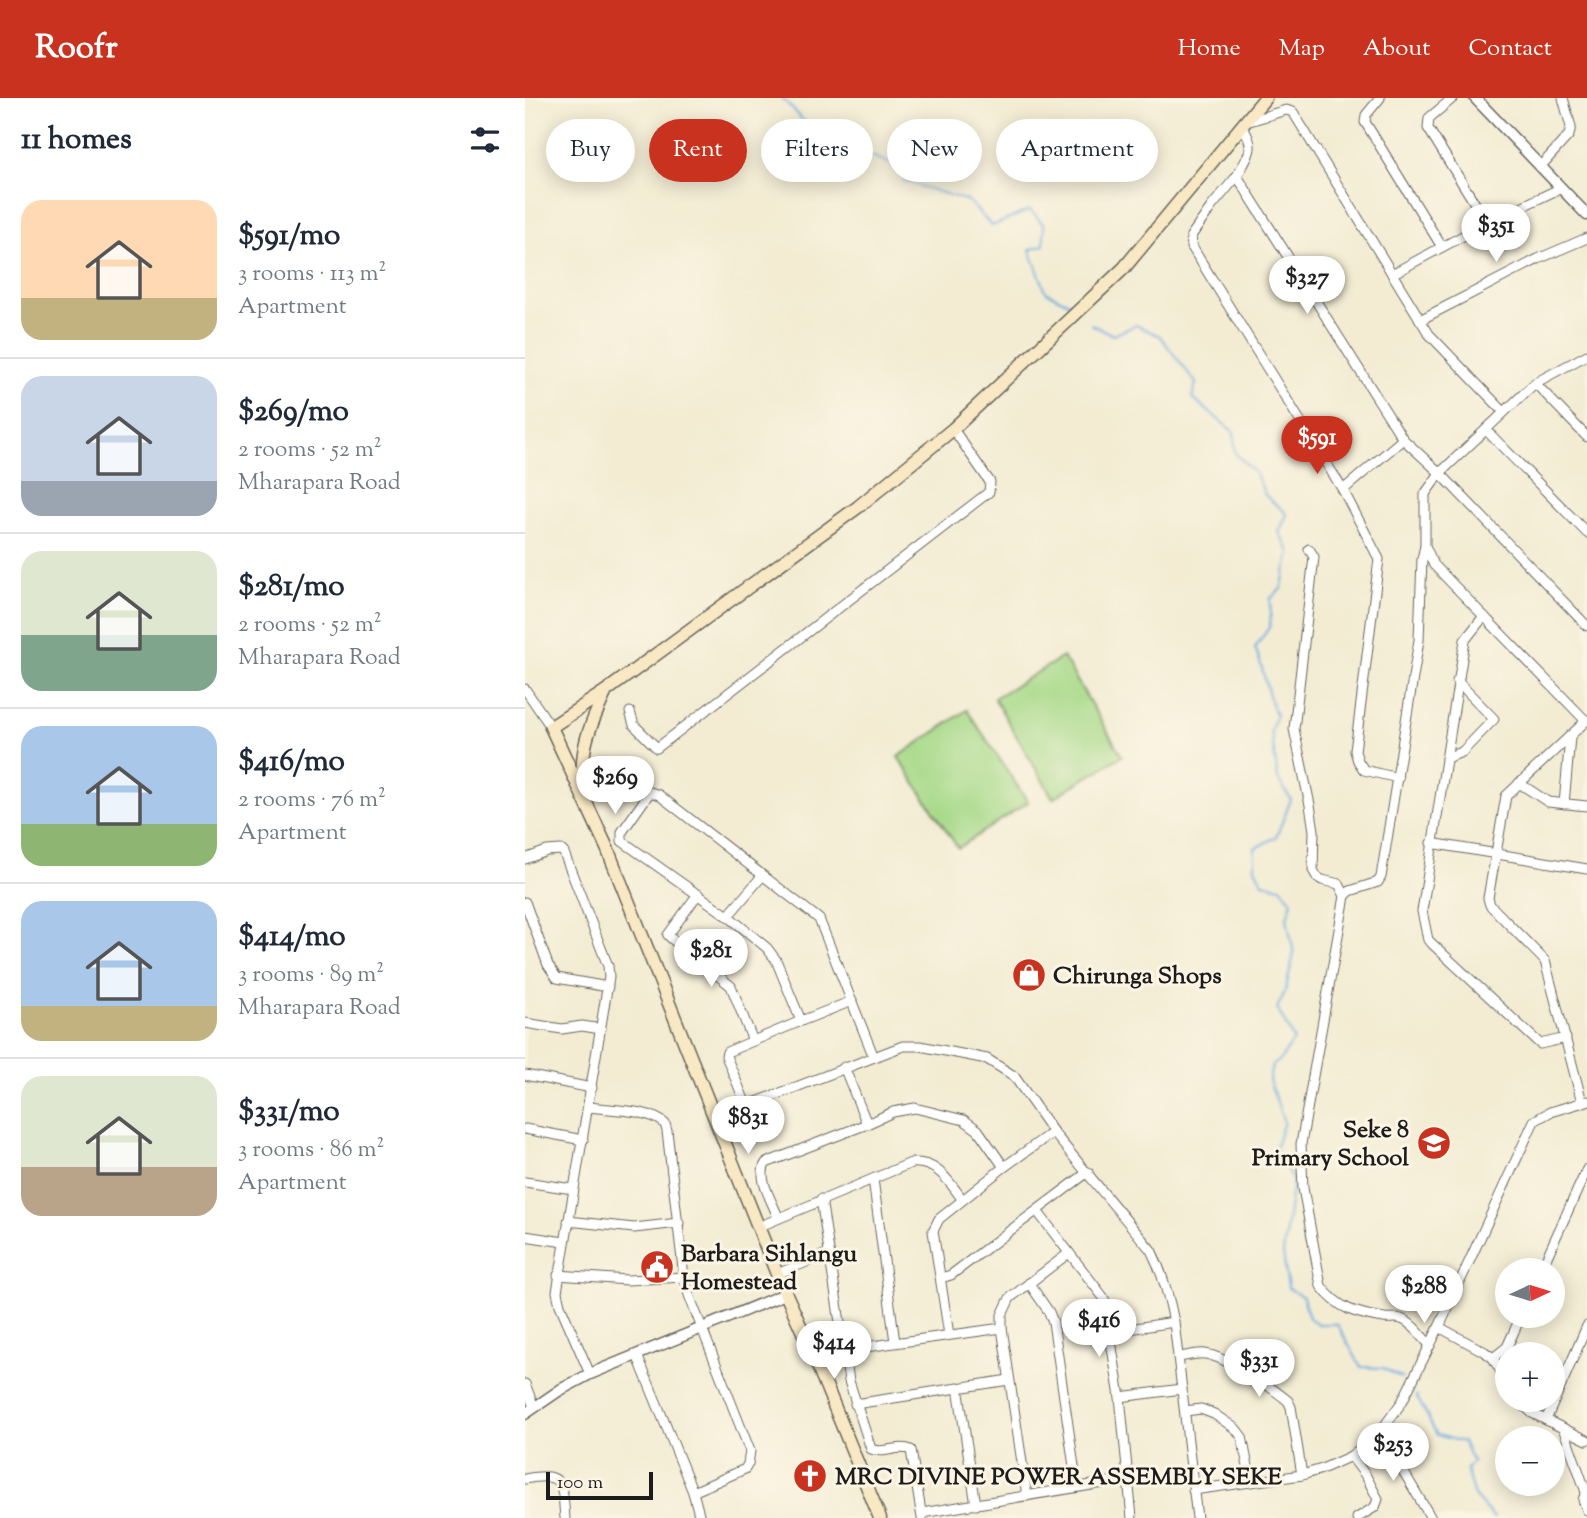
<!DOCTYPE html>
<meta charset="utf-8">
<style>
:root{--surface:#fff;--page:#f2f2f3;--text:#1f2937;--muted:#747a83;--line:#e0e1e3;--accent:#c8321e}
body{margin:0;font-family:"Sorts Mill Goudy",serif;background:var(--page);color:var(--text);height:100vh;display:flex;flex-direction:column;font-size:26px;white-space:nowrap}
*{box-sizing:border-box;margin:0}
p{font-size:23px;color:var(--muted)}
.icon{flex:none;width:38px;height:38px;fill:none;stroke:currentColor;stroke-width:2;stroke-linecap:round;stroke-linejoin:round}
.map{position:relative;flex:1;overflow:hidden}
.drawer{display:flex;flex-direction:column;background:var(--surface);width:525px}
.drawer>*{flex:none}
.banner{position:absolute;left:21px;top:21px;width:665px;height:63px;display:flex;gap:14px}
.needle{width:46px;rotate:86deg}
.tools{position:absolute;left:970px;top:1160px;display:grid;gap:14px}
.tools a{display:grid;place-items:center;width:70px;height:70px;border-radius:50%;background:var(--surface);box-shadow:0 4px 18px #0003;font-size:35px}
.scale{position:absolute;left:21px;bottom:18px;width:107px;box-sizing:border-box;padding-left:7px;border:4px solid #1c1c1c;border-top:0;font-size:19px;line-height:24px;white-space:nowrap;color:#1c1c1c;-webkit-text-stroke:5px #fcf5e5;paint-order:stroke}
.price{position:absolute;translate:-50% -60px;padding:0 16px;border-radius:24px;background:#fff;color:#222;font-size:23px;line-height:46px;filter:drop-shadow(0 2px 4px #0008)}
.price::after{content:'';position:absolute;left:50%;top:42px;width:21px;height:16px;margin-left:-10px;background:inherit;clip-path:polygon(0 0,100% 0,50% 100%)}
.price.current{background:var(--accent);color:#fff}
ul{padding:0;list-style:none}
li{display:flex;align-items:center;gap:21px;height:175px;padding:0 21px}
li+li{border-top:2px solid var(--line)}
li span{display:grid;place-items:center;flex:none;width:196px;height:140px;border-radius:21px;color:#555}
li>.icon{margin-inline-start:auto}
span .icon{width:84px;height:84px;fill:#fffc;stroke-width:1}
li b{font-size:30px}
h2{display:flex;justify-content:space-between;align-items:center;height:84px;padding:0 21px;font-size:30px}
.pill{padding:0 24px;border-radius:32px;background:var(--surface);box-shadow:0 4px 18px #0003;font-size:24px;line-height:63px}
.pill.current{background:var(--accent);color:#fff}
header{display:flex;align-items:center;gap:42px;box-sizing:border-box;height:98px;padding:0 35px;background:var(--accent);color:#fff}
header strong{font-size:33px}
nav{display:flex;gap:38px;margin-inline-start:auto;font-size:24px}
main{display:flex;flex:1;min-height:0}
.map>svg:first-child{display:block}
</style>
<header>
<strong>Roofr</strong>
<nav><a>Home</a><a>Map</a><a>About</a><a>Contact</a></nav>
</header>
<main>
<section class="drawer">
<h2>11 homes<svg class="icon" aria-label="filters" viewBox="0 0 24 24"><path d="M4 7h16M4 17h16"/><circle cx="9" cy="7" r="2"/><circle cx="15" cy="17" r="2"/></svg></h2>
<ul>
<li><span style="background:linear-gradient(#ffd9b3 70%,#c2b280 0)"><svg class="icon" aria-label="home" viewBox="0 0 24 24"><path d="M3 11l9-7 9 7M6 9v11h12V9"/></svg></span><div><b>$591/mo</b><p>3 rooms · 113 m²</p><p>Apartment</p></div></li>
<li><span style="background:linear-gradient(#c9d6e8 75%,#9aa5b1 0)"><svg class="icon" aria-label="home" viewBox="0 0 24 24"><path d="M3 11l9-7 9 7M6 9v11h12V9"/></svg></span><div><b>$269/mo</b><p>2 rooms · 52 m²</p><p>Mharapara Road</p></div></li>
<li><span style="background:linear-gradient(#dfe7d0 60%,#7fa58c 0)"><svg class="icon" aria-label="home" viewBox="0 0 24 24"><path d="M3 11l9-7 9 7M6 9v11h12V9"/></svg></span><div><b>$281/mo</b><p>2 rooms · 52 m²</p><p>Mharapara Road</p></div></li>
<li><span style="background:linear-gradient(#a9c7e8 70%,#8fb573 0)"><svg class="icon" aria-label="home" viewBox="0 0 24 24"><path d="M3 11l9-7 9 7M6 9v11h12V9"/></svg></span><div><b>$416/mo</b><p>2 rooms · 76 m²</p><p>Apartment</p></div></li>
<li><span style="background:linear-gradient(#a9c7e8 75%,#c2b280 0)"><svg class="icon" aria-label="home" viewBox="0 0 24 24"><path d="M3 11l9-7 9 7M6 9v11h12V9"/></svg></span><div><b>$414/mo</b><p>3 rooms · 89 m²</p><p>Mharapara Road</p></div></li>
<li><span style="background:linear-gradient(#dfe7d0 65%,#b9a48a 0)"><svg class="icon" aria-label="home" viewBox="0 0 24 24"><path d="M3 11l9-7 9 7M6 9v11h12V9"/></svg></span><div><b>$331/mo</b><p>3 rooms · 86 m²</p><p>Apartment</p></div></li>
</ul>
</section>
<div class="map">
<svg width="1062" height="1420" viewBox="0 0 1062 1420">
<rect width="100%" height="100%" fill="#fcf5e5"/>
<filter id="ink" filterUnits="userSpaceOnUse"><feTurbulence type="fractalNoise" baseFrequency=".0143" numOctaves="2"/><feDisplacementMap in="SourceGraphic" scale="14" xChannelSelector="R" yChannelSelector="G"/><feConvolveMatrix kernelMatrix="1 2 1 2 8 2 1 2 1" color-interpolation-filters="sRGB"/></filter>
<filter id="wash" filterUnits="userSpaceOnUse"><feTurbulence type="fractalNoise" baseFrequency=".00686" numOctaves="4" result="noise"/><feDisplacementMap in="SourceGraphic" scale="28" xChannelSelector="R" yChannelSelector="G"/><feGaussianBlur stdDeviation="1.57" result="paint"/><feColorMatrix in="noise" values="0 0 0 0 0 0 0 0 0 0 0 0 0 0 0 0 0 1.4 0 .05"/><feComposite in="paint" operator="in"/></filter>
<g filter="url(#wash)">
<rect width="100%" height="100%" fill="#f3ecd3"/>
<!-- pitch -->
<g fill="#a6d988" stroke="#617a52" stroke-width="2">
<polygon points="538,559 597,658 528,700 469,600"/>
<polygon points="442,612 503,704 433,750 373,659"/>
</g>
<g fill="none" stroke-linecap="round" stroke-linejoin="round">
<!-- stream -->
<g stroke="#6cace0" stroke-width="2">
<polyline points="257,0 290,35 366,66 379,83 443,103 467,128 505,112 519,127 519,147 505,152 521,194 548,207"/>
<path d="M566 226 588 237 611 227 635 238 671 285 667 300 709 334 710 355 731 376 740 397 762 416 754 434 765 454 756 491 746 500 745 528 730 550C740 572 741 596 751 617L746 633 753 681 766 702 751 739 730 750V770L738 785 756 789 767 803 762 820 769 856 760 894 752 910 769 942 755 962 747 968 744 982 759 1024 750 1051 768 1083 758 1155 763 1190 778 1199 784 1220 793 1226H812L836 1269 858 1270 877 1280"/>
<polyline points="891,1297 912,1337 938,1344 948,1364 941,1371 949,1398 969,1420"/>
</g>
</g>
</g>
<g filter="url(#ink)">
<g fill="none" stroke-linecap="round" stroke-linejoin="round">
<!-- minor casing -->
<g stroke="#67655c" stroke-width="11">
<g id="minor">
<polyline points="855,0 841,17 840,24 917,149"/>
<polyline points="928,0 904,20 903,30 962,125"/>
<polyline points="721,24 761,12 768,14 904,236 979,314"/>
<path d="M717 29C733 50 722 59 712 78L878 341 915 375 1062 528"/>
<polyline points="1015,69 1044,37 1046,29 1038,0"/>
<polyline points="712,78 687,108 666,138 667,149 818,392 854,461 830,653 833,663 839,672 873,680"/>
<polyline points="867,176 962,125 1036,90"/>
<polyline points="895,222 1013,161 1062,140"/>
<polyline points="1010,285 1062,339"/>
<polyline points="961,332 1062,435"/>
<polyline points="818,392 878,341"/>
<path d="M900 448 897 461 894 542 856 779 853 784 825 793 820 798 776 1046 778 1090 796 1188C813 1211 832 1216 859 1220 865 1221 871 1219 876 1221 887 1224 897 1239 905 1247"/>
<polyline points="784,451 789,459 769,631 785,707 789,733 788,772 792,779 797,782 814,786 820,798"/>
<polyline points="959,518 940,542 897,813 903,842 1015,946 1041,940"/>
<polyline points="0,591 26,629"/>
<polyline points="105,614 109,627 132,650 464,394 465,384 428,331"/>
<polyline points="1061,623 909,467 900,448 900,396 915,375 1010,285 1062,257"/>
<polyline points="921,660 937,654 969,621 932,583"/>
<polyline points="994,685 1023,704 1062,708"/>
<polyline points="1039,706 1045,639"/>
<polyline points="906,745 1062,771"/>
<polyline points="0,761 22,753 36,752 39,755 83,868 84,879 32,1194 35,1207 65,1276"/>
<polyline points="173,796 143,837 147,841 206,888 228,943 276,923"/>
<polyline points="0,804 23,867 32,880 83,889"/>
<polyline points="203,818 237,778"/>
<polyline points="327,903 276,923 251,862 242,850 203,818 97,743 97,734 125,694 134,697 294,821 348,957"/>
<polyline points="0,925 37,931 57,928 76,931"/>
<polyline points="319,969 342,1026 368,1014 390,1010 439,1022 453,1032 479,1069 528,1034"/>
<polyline points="0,977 67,990"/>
<polyline points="1057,1004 1020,863 965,807 963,800 981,698 1062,622"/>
<path d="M64 1009C85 1012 125 1011 140 1026L142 1033 159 1179 164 1197 225 1353 223 1366 220 1371 168 1394"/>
<polyline points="222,1009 201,958 202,954 228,943"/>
<path d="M190 1020 378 948H395L462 961 489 978 528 1034 626 1152C638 1176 644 1198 649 1224L672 1420"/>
<polyline points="0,1031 58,1042"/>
<polyline points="348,1081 370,1244"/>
<polyline points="0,1084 48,1091"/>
<path d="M296 1101 324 1283 346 1351C359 1357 373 1346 386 1352L397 1420"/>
<polyline points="512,1113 579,1200 595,1299 607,1420"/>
<path d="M253 1119C248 1105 231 1079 241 1065L342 1026"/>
<polyline points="43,1123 109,1130 154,1125"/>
<path d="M233 1129 386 1065C412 1063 424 1083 437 1101"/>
<polyline points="0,1138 39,1144"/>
<polyline points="1016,1172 1062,1071"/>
<polyline points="252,1176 304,1155"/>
<polyline points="33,1177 102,1182 159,1179"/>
<polyline points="416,1180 426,1177 563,1074"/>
<polyline points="504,1185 524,1214 528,1224 552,1389"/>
<polyline points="914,1229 960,1254 968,1260 982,1284"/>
<polyline points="585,1234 649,1224"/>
<polyline points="424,1237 408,1133 414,1121 479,1069"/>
<polyline points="112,1257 168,1394 175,1420"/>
<path d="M653 1259C662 1258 672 1255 680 1256 699 1258 748 1290 763 1303L766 1309 777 1377"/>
<polyline points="968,1260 982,1249 996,1218"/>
<polyline points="290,1261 304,1254 319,1252 477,1230"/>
<polyline points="0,1286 9,1309"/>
<polyline points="433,1289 451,1407"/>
<polyline points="595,1299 657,1291"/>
<polyline points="993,1302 1007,1315 1062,1342"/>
<polyline points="330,1306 484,1282"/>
<polyline points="660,1313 676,1311 689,1316 711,1331 717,1339 726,1383"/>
<polyline points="1021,1322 1062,1228"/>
<polyline points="1038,1330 1061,1394"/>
<polyline points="855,1334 906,1420"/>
<polyline points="826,1358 841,1378 853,1401 850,1409 832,1420"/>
<path d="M0 1381C40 1373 37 1386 40 1420"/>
<polyline points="1062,1391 1058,1402 1062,1412"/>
<polyline points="668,1392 777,1377 797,1371 826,1358 855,1334 877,1304 914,1229 1009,1023 1025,1014 1062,1003"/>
<polyline points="502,1398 477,1230 477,1217 485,1200 544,1155"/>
<polyline points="397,1415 603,1381"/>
</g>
</g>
<!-- tertiary casing -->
<g stroke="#67655c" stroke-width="13">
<g id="tertiary">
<polyline points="950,0 1062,117"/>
<polyline points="0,1316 35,1292 65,1276 260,1196"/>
</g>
</g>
<!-- secondary casing -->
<g stroke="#67655c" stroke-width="15">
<g id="secondary">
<path d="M59 689C54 650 65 628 81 593"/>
<polyline points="355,1420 290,1261 252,1176 82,750 26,629 81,593 333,409 428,331 599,170 740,0"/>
</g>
</g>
<!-- minor -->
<use href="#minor" stroke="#fff" stroke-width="9"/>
<!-- tertiary -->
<use href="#tertiary" stroke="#fff" stroke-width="10"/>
<!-- secondary -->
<use href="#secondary" stroke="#f8e8c3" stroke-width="12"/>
</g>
</g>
<!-- icons -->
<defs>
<g id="shop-disc" transform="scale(1.75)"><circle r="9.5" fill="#c8321e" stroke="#fcf5e5"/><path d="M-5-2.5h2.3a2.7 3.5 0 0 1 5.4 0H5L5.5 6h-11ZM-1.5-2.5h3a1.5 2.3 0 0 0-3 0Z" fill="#fff"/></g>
<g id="school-disc" transform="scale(1.75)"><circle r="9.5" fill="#c8321e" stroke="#fcf5e5"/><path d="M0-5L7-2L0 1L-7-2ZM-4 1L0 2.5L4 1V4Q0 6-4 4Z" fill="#fff"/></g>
<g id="civic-disc" transform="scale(1.75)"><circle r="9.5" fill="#c8321e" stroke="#fcf5e5"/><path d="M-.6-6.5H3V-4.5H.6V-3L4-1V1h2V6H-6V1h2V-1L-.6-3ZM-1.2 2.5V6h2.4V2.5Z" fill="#fff"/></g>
<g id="church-disc" transform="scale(1.75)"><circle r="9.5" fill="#c8321e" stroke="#fcf5e5"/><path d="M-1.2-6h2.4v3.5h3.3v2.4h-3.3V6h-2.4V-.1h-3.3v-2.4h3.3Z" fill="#fff"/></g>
</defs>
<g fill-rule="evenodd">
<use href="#shop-disc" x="504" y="877"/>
<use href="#school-disc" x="909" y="1045"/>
<use href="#civic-disc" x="132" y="1169"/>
<use href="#church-disc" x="285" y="1378"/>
</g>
<g text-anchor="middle" stroke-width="6" stroke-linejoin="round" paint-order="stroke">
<!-- poi labels -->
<g font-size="24" font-weight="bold" fill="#1c1c1c" stroke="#fcf5e5" text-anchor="start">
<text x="528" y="885">Chirunga Shops</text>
<text x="884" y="1039" text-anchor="end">Seke 8<tspan x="884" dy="28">Primary School</tspan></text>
<text x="156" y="1163">Barbara Sihlangu<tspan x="156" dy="28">Homestead</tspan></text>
<text x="310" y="1386">MRC DIVINE POWER ASSEMBLY SEKE</text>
</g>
</g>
</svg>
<div class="tools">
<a><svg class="needle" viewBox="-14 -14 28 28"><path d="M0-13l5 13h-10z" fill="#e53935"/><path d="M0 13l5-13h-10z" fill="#747a83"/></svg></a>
<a>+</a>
<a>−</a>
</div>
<div class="scale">100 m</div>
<b class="price" style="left:971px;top:166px">$351</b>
<b class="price" style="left:782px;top:218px">$327</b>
<b class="price current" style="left:792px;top:378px">$591</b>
<b class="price" style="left:90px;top:718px">$269</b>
<b class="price" style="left:186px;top:891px">$281</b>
<b class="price" style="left:223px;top:1058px">$831</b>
<b class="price" style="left:899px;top:1227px">$288</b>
<b class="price" style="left:574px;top:1261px">$416</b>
<b class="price" style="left:309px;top:1283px">$414</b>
<b class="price" style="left:734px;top:1301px">$331</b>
<b class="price" style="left:868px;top:1385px">$253</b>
<div class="banner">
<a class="pill">Buy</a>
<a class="pill current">Rent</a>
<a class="pill">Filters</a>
<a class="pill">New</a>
<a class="pill">Apartment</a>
</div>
</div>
</main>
